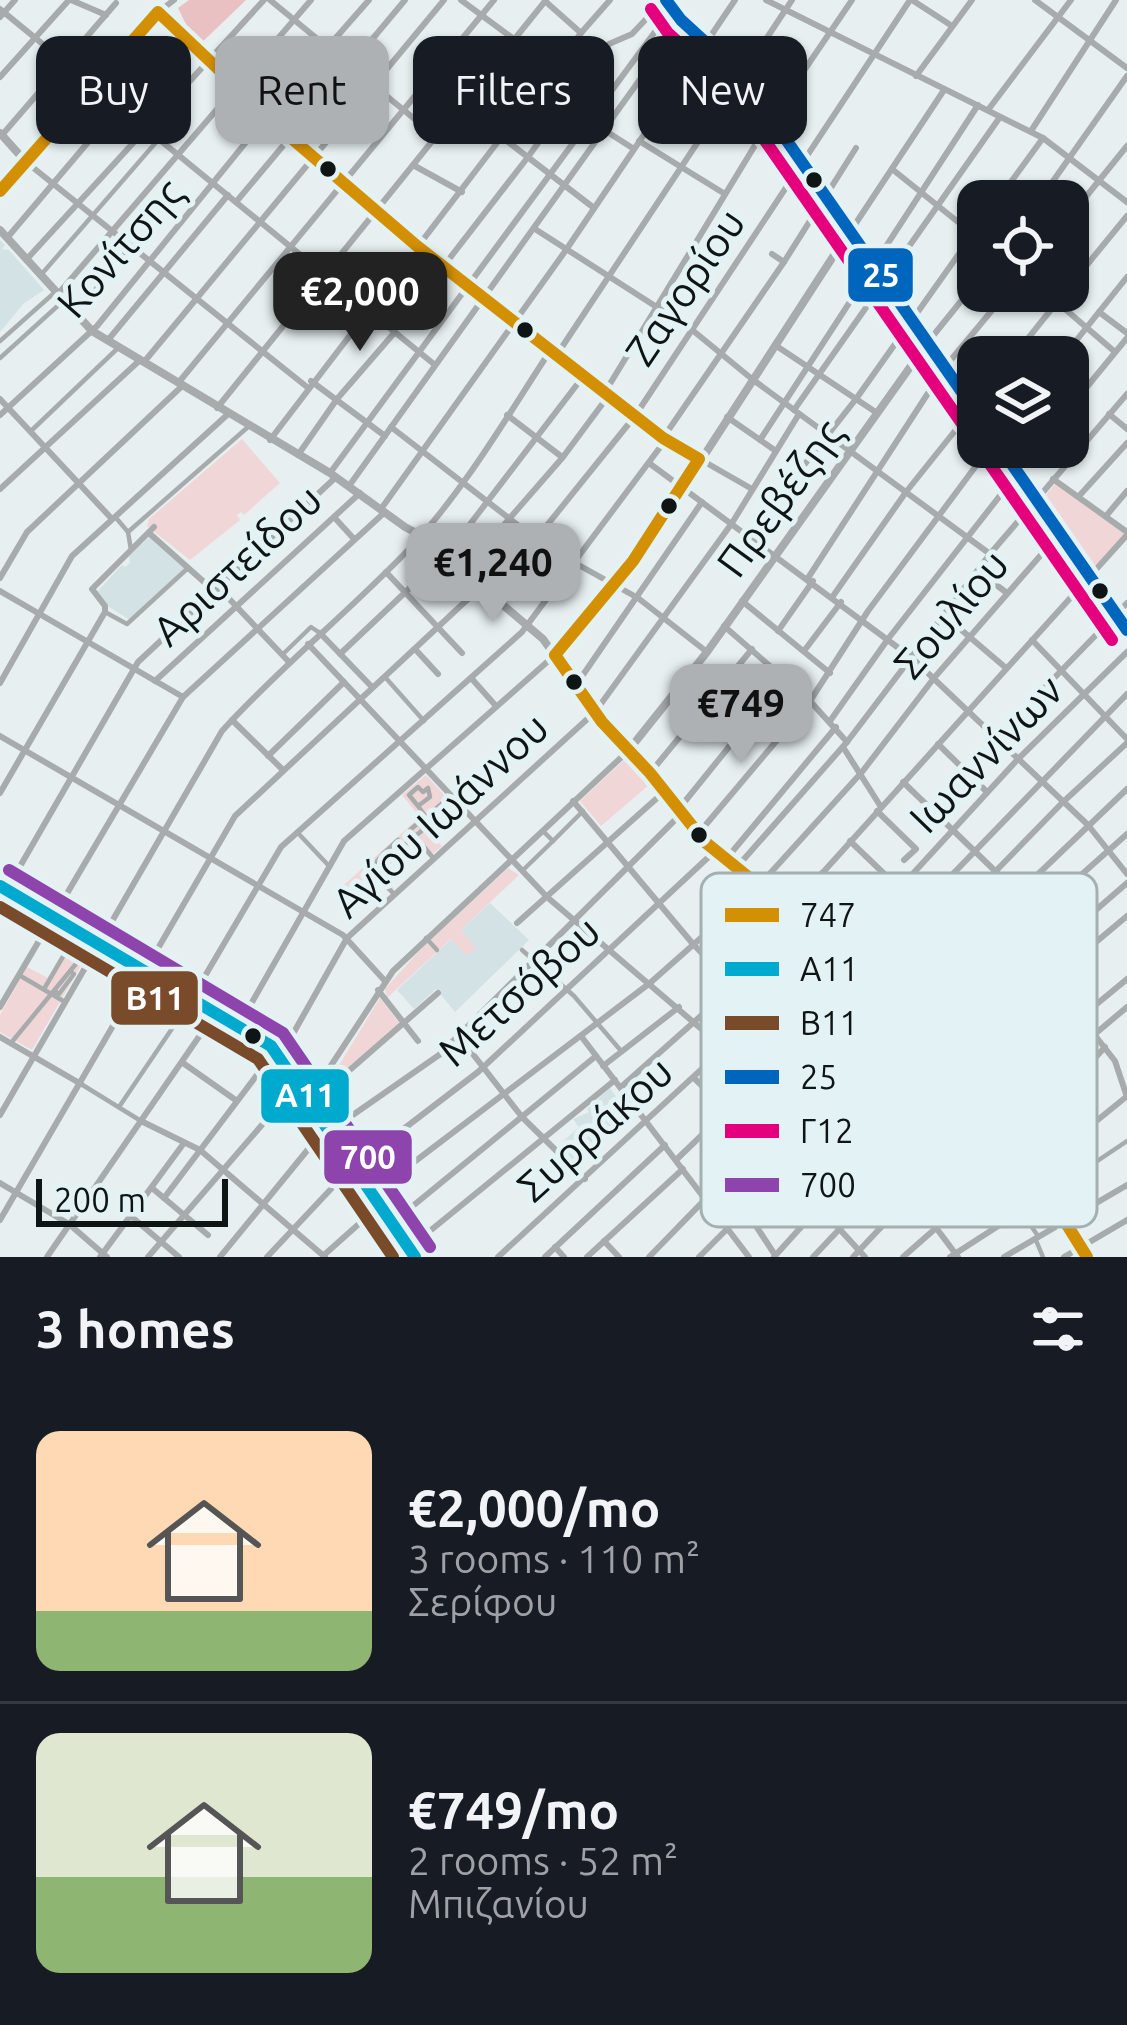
<!DOCTYPE html>
<meta charset="utf-8">
<style>
:root{--surface:#171b24;--page:#242831;--text:#f1f3f6;--muted:#9ea1a6;--line:#363941;--accent:#aeb1b3}
body{margin:0;font-family:Ubuntu,sans-serif;background:var(--page);color:var(--text);height:100vh;display:flex;flex-direction:column;font-size:45px;white-space:nowrap}
*{box-sizing:border-box;margin:0}
p{font-size:39px;color:var(--muted)}
.icon{flex:none;width:66px;height:66px;fill:none;stroke:currentColor;stroke-width:2;stroke-linecap:round;stroke-linejoin:round}
.map{position:relative;height:1257px;overflow:hidden}
.side{display:flex;flex-direction:column;background:var(--surface);flex:1}
.side>*{flex:none}
.guide{position:absolute;left:36px;top:36px;width:1056px;height:108px;display:flex;gap:24px}
.controls{position:absolute;left:957px;top:180px;display:grid;gap:24px}
.controls a{display:grid;place-items:center;width:132px;height:132px;border-radius:24px;background:var(--surface);box-shadow:0 3px 9px #0004;font-size:60px}
.scale{position:absolute;left:36px;bottom:30px;width:192px;box-sizing:border-box;padding-left:12px;border:6px solid #0f1415;border-top:0;font-size:33px;line-height:42px;white-space:nowrap;color:#0f1415;-webkit-text-stroke:9px #e3f2f4;paint-order:stroke}
.price{position:absolute;translate:-50% -102px;padding:0 27px;border-radius:24px;background:var(--accent);color:#111;font-size:39px;line-height:78px;filter:drop-shadow(0 3px 6px #0008)}
.price::after{content:'';position:absolute;left:50%;top:72px;width:36px;height:27px;margin-left:-18px;background:inherit;clip-path:polygon(0 0,100% 0,50% 100%)}
.price.current{background:#222;color:#fff}
ul{padding:0;list-style:none}
li{display:flex;align-items:center;gap:36px;height:300px;padding:0 36px}
li+li{border-top:3px solid var(--line)}
li span{display:grid;place-items:center;flex:none;width:336px;height:240px;border-radius:24px;color:#555}
li>.icon{margin-inline-start:auto}
span .icon{width:144px;height:144px;fill:#fffc;stroke-width:1}
li b{font-size:51px}
h2{display:flex;justify-content:space-between;align-items:center;height:144px;padding:0 36px;font-size:51px}
.chip{padding:0 42px;border-radius:24px;background:var(--surface);box-shadow:0 3px 9px #0004;font-size:42px;line-height:108px}
.chip.current{background:var(--accent);color:#111}
.map>svg:first-child{display:block}
</style>
<div class="map">
<svg width="1127" height="1257" viewBox="0 0 1127 1257">
<rect width="100%" height="100%" fill="#e7eff0"/>
<!-- built -->
<g fill="#d3e2e5">
<polygon points="0,240 5,245 2,249 9,250 44,290 23,304 0,332"/>
<polygon points="149,537 186,568 130,620 109,607 96,593 122,565 125,567 130,563 129,556"/>
<polygon points="490,903 529,940 455,1012 436,989 414,1009 397,990"/>
<polygon points="610,1088 630,1118 577,1165 558,1146 579,1127 573,1119 589,1112 587,1109"/>
</g>
<!-- green -->
<g fill="#f1d6d8">
<polygon points="242,439 280,483 244,515 241,512 237,515 240,520 190,560 147,526 149,519"/>
<polygon points="1055,484 1125,534 1094,567 1045,496"/>
<polygon points="627,757 650,784 601,826 580,801"/>
<polygon points="426,775 455,807 428,831 442,846 429,857 415,842 380,873 394,889 389,893 375,878 345,902 336,892 420,817 402,795"/>
<polygon points="508,868 519,875 461,930 476,948 467,956 451,939 387,998 385,989 419,951"/>
<polygon points="62,935 90,950 32,1050 0,1032 0,1015 27,967 48,978 65,949 57,943"/>
<polygon points="380,998 400,1024 327,1085"/>
</g>
<!-- forest -->
<polygon fill="#eac1c3" points="189,0 246,0 197,47 178,8"/>
<g fill="none" stroke-linecap="round" stroke-linejoin="round">
<!-- pedestrian -->
<g stroke="#a7abac" stroke-width="4.5">
<polyline points="40,276 158,140"/>
<polyline points="78,311 131,245"/>
<polyline points="0,341 54,293"/>
<polyline points="0,358 62,302"/>
<polyline points="31,431 118,348"/>
<polyline points="117,519 128,532 131,550"/>
<polyline points="128,532 248,427"/>
<polyline points="105,612 127,624 188,568"/>
<polyline points="282,655 311,627 320,633"/>
<polyline points="385,677 424,721"/>
<polyline points="418,806 409,795 418,787 423,792 428,788 430,797 418,806 426,817 418,823 423,829"/>
<polyline points="427,816 451,796"/>
<polyline points="418,823 410,830 434,859"/>
<polyline points="297,832 330,867"/>
<polyline points="544,832 553,841 583,811"/>
<polyline points="388,860 383,854 398,840"/>
<polyline points="522,871 553,841"/>
<polyline points="364,877 383,854"/>
<polyline points="394,894 372,871 450,808"/>
<polyline points="63,937 84,954"/>
<polyline points="426,938 437,950"/>
<polyline points="522,950 574,996 622,1052"/>
<polyline points="19,975 65,1002"/>
<polyline points="44,989 68,948 60,943 69,927"/>
<polyline points="55,991 59,994 74,974 71,972"/>
<polyline points="11,1043 84,954 91,958"/>
<polyline points="774,1064 809,1091"/>
<polyline points="81,1084 141,1121"/>
<polyline points="119,1107 190,1002"/>
<polyline points="1007,1191 1038,1236"/>
<polyline points="1048,1194 1127,1141"/>
<polyline points="725,1225 745,1211"/>
<polyline points="1035,1238 1043,1257"/>
</g>
<!-- minor -->
<g stroke="#a7abac" stroke-width="6">
<polyline points="71,0 106,15"/>
<polyline points="174,0 151,18 26,162 307,387"/>
<polyline points="270,0 434,135"/>
<polyline points="461,0 515,40"/>
<polyline points="766,0 1043,138 1127,202"/>
<polyline points="912,0 949,24"/>
<polyline points="1035,0 1127,68"/>
<polyline points="545,1 581,33"/>
<polyline points="0,9 435,365"/>
<polyline points="158,12 290,137 468,287 663,438 752,489"/>
<polyline points="0,17 15,0"/>
<polyline points="499,61 541,87"/>
<polyline points="916,76 972,0"/>
<polyline points="0,77 69,0"/>
<polyline points="545,80 565,105 634,149"/>
<polyline points="460,105 594,208"/>
<polyline points="988,110 1071,0"/>
<polyline points="1031,131 1116,0"/>
<polyline points="2,135 116,3"/>
<polyline points="639,141 725,194"/>
<polyline points="413,165 462,192"/>
<polyline points="892,169 978,238"/>
<polyline points="997,201 1043,138"/>
<polyline points="1039,201 1127,76"/>
<polyline points="236,202 405,0"/>
<polyline points="1068,219 1127,146"/>
<polyline points="535,229 691,329 752,379 990,554"/>
<polyline points="850,232 944,90"/>
<polyline points="7,238 178,36"/>
<polyline points="772,254 784,262"/>
<polyline points="26,260 264,0"/>
<polyline points="1068,288 1127,216"/>
<polyline points="1044,291 1115,352"/>
<polyline points="59,293 311,0"/>
<polyline points="422,294 528,157 609,44 632,34 664,0"/>
<polyline points="1099,312 1127,333"/>
<polyline points="108,340 228,195"/>
<polyline points="928,342 978,280"/>
<polyline points="775,345 877,413"/>
<polyline points="556,356 792,0"/>
<polyline points="1013,357 1066,291"/>
<polyline points="1063,357 1127,277"/>
<polyline points="144,362 444,0"/>
<polyline points="311,381 385,436"/>
<polyline points="179,382 494,0"/>
<polyline points="605,392 771,119 852,0"/>
<polyline points="0,399 112,519"/>
<polyline points="217,408 546,0"/>
<polyline points="794,410 1000,117"/>
<polyline points="1068,410 1127,338"/>
<polyline points="1109,414 1127,429"/>
<polyline points="0,415 97,326 268,115 369,0"/>
<polyline points="507,415 562,457"/>
<polyline points="727,417 776,451"/>
<polyline points="391,427 572,567"/>
<polyline points="270,440 581,33 610,0"/>
<polyline points="760,440 978,105"/>
<polyline points="298,455 337,399 395,332"/>
<polyline points="649,463 912,658 1088,825 1127,874"/>
<polyline points="330,473 671,10"/>
<polyline points="1053,479 1127,532"/>
<polyline points="349,486 681,22"/>
<polyline points="0,489 139,361"/>
<polyline points="1080,495 1127,443"/>
<polyline points="381,509 566,250 735,0"/>
<polyline points="1106,516 1127,491"/>
<polyline points="334,517 354,539"/>
<polyline points="149,533 213,590"/>
<polyline points="749,535 856,399 978,227"/>
<polyline points="575,563 638,598 707,652"/>
<polyline points="469,565 563,457 609,395"/>
<polyline points="386,572 462,653"/>
<polyline points="979,572 1007,593"/>
<polyline points="0,578 27,532 180,388"/>
<polyline points="808,578 945,367 1008,291"/>
<polyline points="218,587 289,662"/>
<polyline points="0,591 183,697"/>
<polyline points="487,591 515,565 635,416 910,0"/>
<polyline points="833,596 906,492 978,402"/>
<polyline points="742,601 830,673"/>
<polyline points="945,616 1006,668"/>
<polyline points="724,626 810,701 847,742"/>
<polyline points="778,631 813,581"/>
<polyline points="320,633 371,686"/>
<polyline points="1032,640 1127,739"/>
<polyline points="308,644 547,897 726,1050"/>
<polyline points="415,649 438,674"/>
<polyline points="804,651 841,602"/>
<polyline points="340,654 451,549 582,378"/>
<polyline points="472,679 496,706"/>
<polyline points="155,681 360,493"/>
<polyline points="0,683 72,556 227,415"/>
<polyline points="576,685 702,502"/>
<polyline points="1025,708 1127,603"/>
<polyline points="232,720 283,770"/>
<polyline points="830,721 888,639 1038,447"/>
<polyline points="0,736 343,935 385,981"/>
<polyline points="938,744 987,792"/>
<polyline points="843,747 881,807"/>
<polyline points="268,756 344,682"/>
<polyline points="650,773 752,649"/>
<polyline points="903,782 1019,894"/>
<polyline points="0,793 105,612 105,606 92,589 154,527"/>
<polyline points="573,801 693,944 762,1016"/>
<polyline points="678,810 770,696"/>
<polyline points="877,811 916,849 904,860"/>
<polyline points="698,834 810,701 868,611 990,447"/>
<polyline points="850,841 899,888"/>
<polyline points="727,858 836,727"/>
<polyline points="737,867 847,742 990,554 1127,394"/>
<polyline points="822,873 871,918"/>
<polyline points="0,901 138,662 336,477"/>
<polyline points="790,909 1127,535"/>
<polyline points="999,913 1115,1061 1127,1097"/>
<polyline points="517,923 665,791"/>
<polyline points="1016,933 1127,834"/>
<polyline points="841,952 1018,759 1127,652"/>
<polyline points="1037,961 1127,883"/>
<polyline points="858,972 1127,694"/>
<polyline points="378,990 418,1041"/>
<polyline points="876,994 1062,803 1127,743"/>
<polyline points="192,998 281,847 522,632 664,442 663,438 784,262 856,148"/>
<polyline points="0,1007 183,697 385,512"/>
<polyline points="892,1014 1127,789"/>
<polyline points="1008,1016 1039,1055"/>
<polyline points="1081,1017 1127,979"/>
<polyline points="239,1025 344,841 555,655"/>
<polyline points="809,1031 864,1092"/>
<polyline points="744,1032 774,1064"/>
<polyline points="990,1032 1043,1096"/>
<polyline points="1095,1034 1127,1007"/>
<polyline points="458,1035 522,1117 585,1179"/>
<polyline points="581,1036 749,1257"/>
<polyline points="0,1037 81,1084"/>
<polyline points="183,1063 237,1101"/>
<polyline points="603,1066 679,1007"/>
<polyline points="695,1079 760,1142 865,1257"/>
<polyline points="816,1086 852,1120"/>
<polyline points="621,1087 804,924"/>
<polyline points="309,1099 393,971 628,751"/>
<polyline points="312,1103 438,993"/>
<polyline points="976,1110 1084,1020"/>
<path d="M0 1115 222 731C281 666 349 612 409 549 464 491 506 418 550 351"/>
<polyline points="785,1117 846,1175"/>
<polyline points="141,1121 200,1150 325,1257"/>
<polyline points="997,1135 1087,1062"/>
<polyline points="1000,1138 1086,1068 1105,1047"/>
<polyline points="676,1160 863,979"/>
<polyline points="1031,1174 1126,1097"/>
<polyline points="726,1180 775,1255"/>
<polyline points="0,1183 69,1224 107,1257"/>
<polyline points="552,1184 571,1166"/>
<polyline points="152,1188 208,1235"/>
<polyline points="372,1194 650,983 755,890 862,772 934,678 1060,533"/>
<polyline points="164,1198 263,1067 285,1048 347,938 595,712 732,523 799,414"/>
<polyline points="772,1210 860,1109"/>
<polyline points="132,1217 179,1257"/>
<polyline points="950,1218 856,1100 912,1046 923,1041 1026,948"/>
<polyline points="0,1220 235,816 483,585"/>
<polyline points="392,1223 596,1056"/>
<polyline points="937,1229 958,1257"/>
<polyline points="604,1241 619,1257"/>
<polyline points="555,1247 564,1257"/>
<polyline points="409,1248 615,1080"/>
<polyline points="324,1255 379,1206"/>
<polyline points="47,1257 216,1012"/>
<polyline points="100,1257 184,1143"/>
<polyline points="148,1257 298,1083"/>
<polyline points="220,1257 314,1142 439,1055 681,814"/>
<polyline points="267,1257 346,1173 478,1072 715,851"/>
<polyline points="498,1257 835,946"/>
<polyline points="545,1257 665,1145"/>
<polyline points="587,1257 683,1169"/>
<polyline points="649,1257 889,1010"/>
<polyline points="699,1257 728,1228"/>
<polyline points="774,1257 942,1071 1127,916"/>
<polyline points="813,1257 903,1162"/>
<polyline points="853,1257 915,1191 989,1125"/>
<polyline points="903,1257 1017,1157"/>
<polyline points="950,1257 1048,1194"/>
<polyline points="1004,1257 1127,1185"/>
<polyline points="1064,1257 1127,1220"/>
</g>
<!-- tertiary -->
<g stroke="#a7abac" stroke-width="8">
<path d="M666 0C680 29 719 49 741 75L978 415"/>
<polyline points="0,133 26,162 0,191"/>
<polyline points="0,230 92,331 330,473 405,527 460,556 490,594 543,639 602,722 650,773 705,842 841,952 1048,1194 1087,1257"/>
<polyline points="1000,447 1127,630"/>
<polyline points="555,655 595,612 672,505 849,232"/>
<polyline points="628,751 707,652 928,342"/>
</g>
<!-- secondary -->
<polyline stroke="#a6abab" stroke-width="9" points="0,886 271,1046 415,1257"/>
<!-- bus-1 casing -->
<g stroke="#e3f2f4" stroke-width="21">
<polyline id="bus-1" points="0,191 158,12 290,137 417,246 663,438 699,459 633,561 555,655 602,722 650,773 705,842 841,952 1048,1194 1087,1257"/>
</g>
<!-- bus-2 casing -->
<g stroke="#e3f2f4" stroke-width="21">
<polyline id="bus-2" points="0,886 271,1046 415,1257"/>
</g>
<!-- bus-3 casing -->
<g stroke="#e3f2f4" stroke-width="21">
<polyline id="bus-3" points="0,907 258,1059 393,1257"/>
</g>
<!-- bus-4 casing -->
<g stroke="#e3f2f4" stroke-width="21">
<g id="bus-4">
<polyline points="666,0 681,20 741,75 978,415"/>
<polyline points="1000,447 1127,630"/>
</g>
</g>
<!-- bus-5 casing -->
<g stroke="#e3f2f4" stroke-width="21">
<g id="bus-5">
<polyline points="651,9 668,33 727,86 963,425"/>
<polyline points="985,457 1112,640"/>
</g>
</g>
<!-- bus-6 casing -->
<g stroke="#e3f2f4" stroke-width="21">
<polyline id="bus-6" points="9,870 283,1033 430,1247"/>
</g>
<!-- bus-1 -->
<use href="#bus-1" stroke="#d49003" stroke-width="12"/>
<!-- bus-2 -->
<use href="#bus-2" stroke="#00a9ce" stroke-width="12"/>
<!-- bus-3 -->
<use href="#bus-3" stroke="#7a4b2a" stroke-width="12"/>
<!-- bus-4 -->
<use href="#bus-4" stroke="#0065bd" stroke-width="12"/>
<!-- bus-5 -->
<use href="#bus-5" stroke="#e5007d" stroke-width="12"/>
<!-- bus-6 -->
<use href="#bus-6" stroke="#8e44ad" stroke-width="12"/>
</g>
<!-- markers -->
<g fill="#0f1415" stroke="#e3f2f4" stroke-width="4.5">
<circle cx="328" cy="169" r="10"/>
<circle cx="814" cy="180" r="10"/>
<circle cx="525" cy="330" r="10"/>
<circle cx="669" cy="506" r="10"/>
<circle cx="1100" cy="591" r="10"/>
<circle cx="574" cy="682" r="10"/>
<circle cx="699" cy="835" r="10"/>
<circle cx="253" cy="1036" r="10"/>
</g>
<g text-anchor="middle" stroke-width="10" stroke-linejoin="round" paint-order="stroke">
<!-- street labels -->
<g font-size="42" fill="#0f1415" stroke="#e3f2f4">
<text transform="translate(120 248) rotate(-49)" y="15">Κονίτσης</text>
<text transform="translate(685 287) rotate(-56)" y="15">Ζαγορίου</text>
<text transform="translate(780 498) rotate(-54)" y="15">Πρεβέζης</text>
<text transform="translate(237 565) rotate(-43)" y="15">Αριστείδου</text>
<text transform="translate(951 614) rotate(-50)" y="15">Σουλίου</text>
<text transform="translate(986 754) rotate(-46)" y="15">Ιωαννίνων</text>
<text transform="translate(440 815) rotate(-43)" y="15">Αγίου Ιωάννου</text>
<text transform="translate(519 991) rotate(-42)" y="15">Μετσόβου</text>
<text transform="translate(595 1129) rotate(-42)" y="15">Συρράκου</text>
</g>
</g>
<!-- legend -->
<rect x="701" y="873" width="396" height="354" rx="18" fill="#e3f2f4" stroke="#a3afb1" stroke-width="3"/>
<rect x="725" y="908" width="54" height="14" fill="#d49003"/>
<rect x="725" y="962" width="54" height="14" fill="#00a9ce"/>
<rect x="725" y="1016" width="54" height="14" fill="#7a4b2a"/>
<rect x="725" y="1070" width="54" height="14" fill="#0065bd"/>
<rect x="725" y="1124" width="54" height="14" fill="#e5007d"/>
<rect x="725" y="1178" width="54" height="14" fill="#8e44ad"/>
<g font-size="33" fill="#0f1415">
<text x="800" y="927">747</text>
<text x="800" y="981">Α11</text>
<text x="800" y="1035">Β11</text>
<text x="800" y="1089">25</text>
<text x="800" y="1143">Γ12</text>
<text x="800" y="1197">700</text>
</g>
<g stroke="#e3f2f4" stroke-width="4.5">
<rect x="846" y="246" width="69" height="58" rx="12" fill="#0065bd"/>
<rect x="109" y="969" width="91" height="58" rx="12" fill="#7a4b2a"/>
<rect x="259" y="1067" width="92" height="58" rx="12" fill="#00a9ce"/>
<rect x="322" y="1128" width="92" height="58" rx="12" fill="#8e44ad"/>
</g>
<g font-size="33" text-anchor="middle" font-weight="bold" fill="#fff">
<text x="881" y="287">25</text>
<text x="155" y="1010">Β11</text>
<text x="305" y="1107">Α11</text>
<text x="368" y="1169">700</text>
</g>
</svg>
<div class="controls">
<a><svg class="icon" aria-label="locate" viewBox="0 0 24 24"><circle cx="12" cy="12" r="6"/><path d="M12 2v4M12 18v4M2 12h4M18 12h4"/></svg></a>
<a><svg class="icon" aria-label="layers" viewBox="0 0 24 24"><path d="M12 4l9 5-9 5-9-5zM3 14l9 5 9-5"/></svg></a>
</div>
<div class="scale">200 m</div>
<b class="price current" style="left:360px;top:354px">€2,000</b>
<b class="price" style="left:493px;top:625px">€1,240</b>
<b class="price" style="left:741px;top:766px">€749</b>
<div class="guide">
<a class="chip">Buy</a>
<a class="chip current">Rent</a>
<a class="chip">Filters</a>
<a class="chip">New</a>
</div>
</div>
<section class="side">
<h2>3 homes<svg class="icon" aria-label="filters" viewBox="0 0 24 24"><path d="M4 7h16M4 17h16"/><circle cx="9" cy="7" r="2"/><circle cx="15" cy="17" r="2"/></svg></h2>
<ul>
<li><span style="background:linear-gradient(#ffd9b3 75%,#8fb573 0)"><svg class="icon" aria-label="home" viewBox="0 0 24 24"><path d="M3 11l9-7 9 7M6 9v11h12V9"/></svg></span><div><b>€2,000/mo</b><p>3 rooms · 110 m²</p><p>Σερίφου</p></div></li>
<li><span style="background:linear-gradient(#dfe7d0 60%,#8fb573 0)"><svg class="icon" aria-label="home" viewBox="0 0 24 24"><path d="M3 11l9-7 9 7M6 9v11h12V9"/></svg></span><div><b>€749/mo</b><p>2 rooms · 52 m²</p><p>Μπιζανίου</p></div></li>
</ul>
</section>
